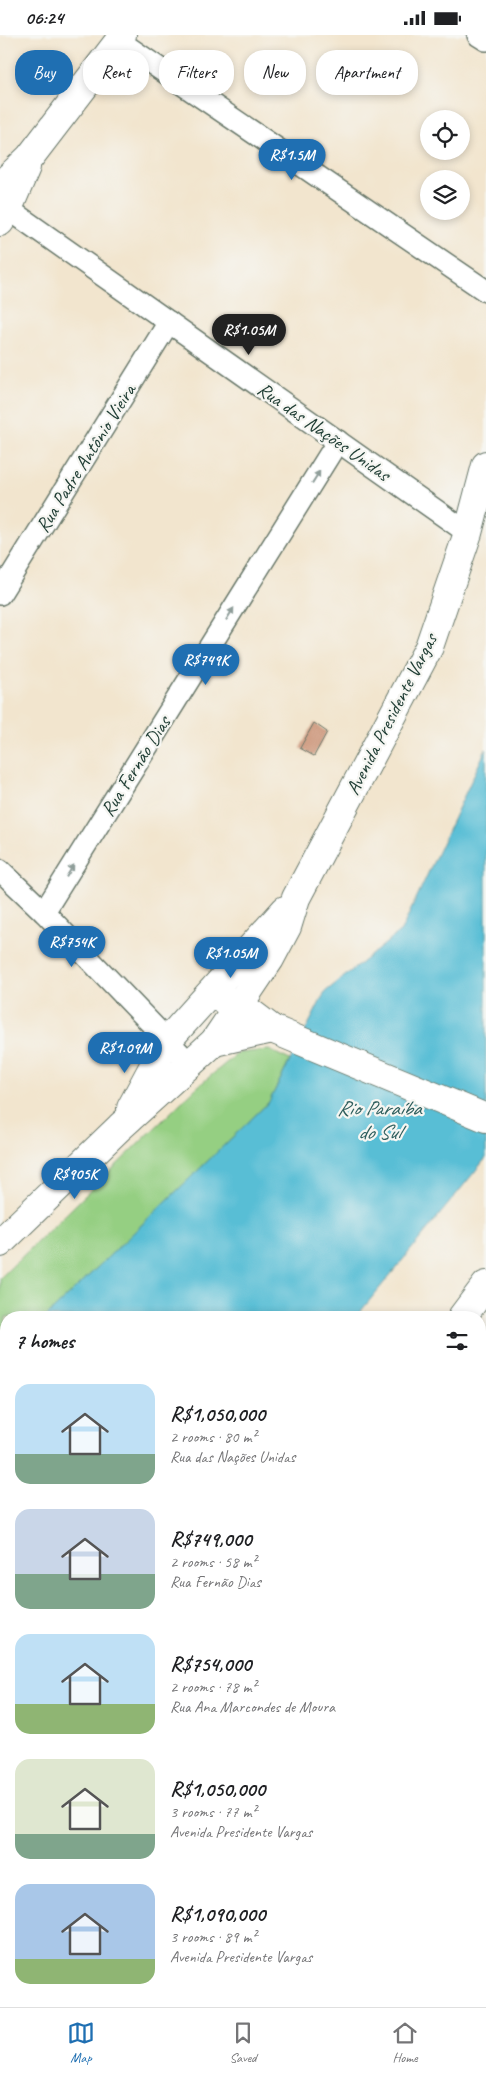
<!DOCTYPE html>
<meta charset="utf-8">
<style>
:root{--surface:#fff;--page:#f6f6f6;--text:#202124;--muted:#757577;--line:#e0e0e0;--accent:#1f6fb2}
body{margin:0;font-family:Caveat,sans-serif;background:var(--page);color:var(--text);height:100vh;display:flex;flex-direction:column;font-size:19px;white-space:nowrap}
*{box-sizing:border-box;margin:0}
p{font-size:16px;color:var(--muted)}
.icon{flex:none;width:28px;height:28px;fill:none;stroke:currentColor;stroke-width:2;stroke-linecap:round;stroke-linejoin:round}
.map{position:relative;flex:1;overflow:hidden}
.details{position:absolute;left:0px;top:1276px;width:486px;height:696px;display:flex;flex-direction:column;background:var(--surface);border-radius:20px 20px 0 0;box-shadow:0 2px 8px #0003}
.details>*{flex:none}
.top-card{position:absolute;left:15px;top:15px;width:456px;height:45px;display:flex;gap:10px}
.controls{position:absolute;left:420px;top:75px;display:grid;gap:10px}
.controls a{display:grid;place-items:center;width:50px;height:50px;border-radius:50%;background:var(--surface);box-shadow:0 2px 8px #0003;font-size:25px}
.price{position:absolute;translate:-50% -42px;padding:0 11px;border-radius:18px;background:var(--accent);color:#fff;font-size:16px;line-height:32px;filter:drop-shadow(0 1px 2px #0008)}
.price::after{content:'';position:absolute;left:50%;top:30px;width:15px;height:11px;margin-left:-8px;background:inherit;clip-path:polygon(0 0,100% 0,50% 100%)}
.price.current{background:#222;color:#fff}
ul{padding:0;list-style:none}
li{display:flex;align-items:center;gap:15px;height:125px;padding:0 15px}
li span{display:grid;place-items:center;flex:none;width:140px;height:100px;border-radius:15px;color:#555}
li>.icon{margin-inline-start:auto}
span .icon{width:60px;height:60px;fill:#fffc;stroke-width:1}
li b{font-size:21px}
h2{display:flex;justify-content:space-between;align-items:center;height:60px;padding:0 15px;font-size:21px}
.pill{padding:0 18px;border-radius:20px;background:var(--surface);box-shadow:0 2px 8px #0003;font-size:18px;line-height:45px}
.pill.current{background:var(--accent);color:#fff}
.status{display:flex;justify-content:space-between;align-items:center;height:35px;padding:0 25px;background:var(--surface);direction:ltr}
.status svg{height:14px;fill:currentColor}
.tabs{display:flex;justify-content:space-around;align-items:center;height:70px;border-top:1px solid var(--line);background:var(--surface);font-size:14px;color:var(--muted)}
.tabs a{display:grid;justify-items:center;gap:2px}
.tabs .current{color:var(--accent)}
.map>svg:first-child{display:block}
</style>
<div class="status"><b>06:24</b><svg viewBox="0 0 49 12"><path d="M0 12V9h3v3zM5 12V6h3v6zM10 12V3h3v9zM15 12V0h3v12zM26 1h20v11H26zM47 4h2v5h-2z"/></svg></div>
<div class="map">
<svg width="486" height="1972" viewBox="0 0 486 1972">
<rect width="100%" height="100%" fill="#f6f6f2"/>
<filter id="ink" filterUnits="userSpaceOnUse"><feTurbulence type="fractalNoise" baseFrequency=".02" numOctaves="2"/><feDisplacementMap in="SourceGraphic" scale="10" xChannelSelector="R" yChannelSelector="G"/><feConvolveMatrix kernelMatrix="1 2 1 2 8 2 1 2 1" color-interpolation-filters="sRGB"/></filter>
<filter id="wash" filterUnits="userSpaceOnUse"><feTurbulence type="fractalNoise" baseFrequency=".0096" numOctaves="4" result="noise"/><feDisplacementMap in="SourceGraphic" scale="20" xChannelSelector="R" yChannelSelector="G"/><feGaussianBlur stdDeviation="1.12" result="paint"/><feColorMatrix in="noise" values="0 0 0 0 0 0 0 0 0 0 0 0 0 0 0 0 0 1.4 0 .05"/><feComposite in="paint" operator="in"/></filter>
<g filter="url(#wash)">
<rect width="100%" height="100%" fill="#f2e5ce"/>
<!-- green -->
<polygon fill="#95cf82" stroke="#5a865b" points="269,1015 290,1025 269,1067 46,1282 6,1282 6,1326 0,1335 0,1243 196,1053 238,1018"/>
<!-- water -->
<g fill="#58bed5" stroke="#3c7e84">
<polygon points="486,714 486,1123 356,1282 46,1282 269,1067 325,957 401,896"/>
<polygon points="6,1326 6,1632 0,1638 0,1335"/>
</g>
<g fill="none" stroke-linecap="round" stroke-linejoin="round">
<!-- river -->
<polyline stroke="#58bed5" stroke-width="32" points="360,1966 365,1972"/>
</g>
<g id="blocks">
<!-- building -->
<polygon fill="#d1a188" points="314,688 327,697 314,721 300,713"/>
</g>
</g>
<g filter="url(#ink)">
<use href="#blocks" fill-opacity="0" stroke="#69786a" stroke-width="1"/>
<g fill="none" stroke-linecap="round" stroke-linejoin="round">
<!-- service casing -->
<g stroke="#69786a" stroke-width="14">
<polyline id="service" points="0,1871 6,1865"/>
</g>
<!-- minor casing -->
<g stroke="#69786a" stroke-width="24">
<g id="minor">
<polyline points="478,0 486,5"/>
<polyline points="119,6 486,256"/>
<polyline points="0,168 468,498"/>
<polyline points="0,559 169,287"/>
<polyline points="0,835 44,877 190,1029"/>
<polyline points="44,877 338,406"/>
<polyline points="480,1668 486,1674"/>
</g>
</g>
<!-- tertiary casing -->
<g stroke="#69786a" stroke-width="30">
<g id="tertiary">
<polyline points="0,151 30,122 119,6 122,0"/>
<polyline points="0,187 8,174 26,132"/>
<polyline points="209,960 239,969 272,994 486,1083"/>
<polyline points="214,1007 272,994"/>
<polyline points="131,1073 167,1006 285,875"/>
<polyline points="0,1208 120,1092 214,1007 270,924 287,892 296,863 429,612 468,498 486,430"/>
<polyline points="462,1282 486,1250"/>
<polyline points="0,1793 6,1795"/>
<polyline points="0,1925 6,1917"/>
<polyline points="242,1966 249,1972"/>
</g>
</g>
<!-- service -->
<use href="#service" stroke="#fff" stroke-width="11"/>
<!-- minor -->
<use href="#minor" stroke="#fff" stroke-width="21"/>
<!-- tertiary -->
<use href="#tertiary" stroke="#fff" stroke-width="28"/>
<!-- rail -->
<g stroke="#1f3d34" stroke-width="4" stroke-dasharray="8 4" stroke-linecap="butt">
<polyline points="480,1410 486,1402"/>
<polyline points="41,1972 46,1966"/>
</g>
</g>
<!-- one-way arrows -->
<defs><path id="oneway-solid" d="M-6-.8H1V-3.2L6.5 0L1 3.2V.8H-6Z" transform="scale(1.25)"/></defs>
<g fill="#8f9e9a">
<use href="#oneway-solid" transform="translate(316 442) rotate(-58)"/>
<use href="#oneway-solid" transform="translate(230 579) rotate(-58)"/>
<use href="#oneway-solid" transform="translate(70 836) rotate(-58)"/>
</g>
</g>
<g text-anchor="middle" stroke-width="4.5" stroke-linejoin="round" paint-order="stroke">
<!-- street labels -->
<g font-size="20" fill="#1f3d34" stroke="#f6f6f2">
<text transform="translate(324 396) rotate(35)" y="7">Rua das Nações Unidas</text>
<text transform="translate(85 423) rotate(-58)" y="7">Rua Padre Antônio Vieira</text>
<text transform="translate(391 679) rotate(-63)" y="7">Avenida Presidente Vargas</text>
<text transform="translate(135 731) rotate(-58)" y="7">Rua Fernão Dias</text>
</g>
<!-- water labels -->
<g font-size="21" font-style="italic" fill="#2d5d5c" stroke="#f6f6f2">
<text x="379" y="1080">Rio Paraíba<tspan x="379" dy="24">do Sul</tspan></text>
</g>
</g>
</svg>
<div class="controls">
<a><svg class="icon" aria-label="locate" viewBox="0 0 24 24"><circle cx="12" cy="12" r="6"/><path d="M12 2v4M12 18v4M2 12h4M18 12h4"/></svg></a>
<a><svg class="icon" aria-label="layers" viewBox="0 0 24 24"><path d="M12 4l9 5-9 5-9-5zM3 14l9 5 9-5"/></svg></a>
</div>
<b class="price" style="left:292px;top:146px">R$1.5M</b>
<b class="price current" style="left:249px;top:321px">R$1.05M</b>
<b class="price" style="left:206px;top:651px">R$749K</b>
<b class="price" style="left:72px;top:933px">R$754K</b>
<b class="price" style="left:231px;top:944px">R$1.05M</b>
<b class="price" style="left:125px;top:1039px">R$1.09M</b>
<b class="price" style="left:75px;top:1165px">R$905K</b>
<div class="top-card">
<a class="pill current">Buy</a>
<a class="pill">Rent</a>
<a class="pill">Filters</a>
<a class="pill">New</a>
<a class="pill">Apartment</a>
</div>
<section class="details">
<h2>7 homes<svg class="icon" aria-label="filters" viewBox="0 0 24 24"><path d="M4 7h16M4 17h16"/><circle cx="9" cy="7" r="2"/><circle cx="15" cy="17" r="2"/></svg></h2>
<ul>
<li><span style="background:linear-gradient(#bfe0f5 70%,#7fa58c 0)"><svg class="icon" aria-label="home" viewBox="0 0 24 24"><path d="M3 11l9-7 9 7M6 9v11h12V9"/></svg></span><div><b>R$1,050,000</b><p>2 rooms · 80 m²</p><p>Rua das Nações Unidas</p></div></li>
<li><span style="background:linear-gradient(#c9d6e8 65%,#7fa58c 0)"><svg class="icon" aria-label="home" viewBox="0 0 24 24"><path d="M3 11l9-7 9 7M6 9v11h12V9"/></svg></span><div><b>R$749,000</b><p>2 rooms · 58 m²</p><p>Rua Fernão Dias</p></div></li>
<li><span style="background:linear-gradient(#bfe0f5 70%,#8fb573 0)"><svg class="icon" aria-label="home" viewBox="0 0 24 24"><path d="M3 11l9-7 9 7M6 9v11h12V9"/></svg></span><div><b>R$754,000</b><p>2 rooms · 78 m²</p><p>Rua Ana Marcondes de Moura</p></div></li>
<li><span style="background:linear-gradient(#dfe7d0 75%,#7fa58c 0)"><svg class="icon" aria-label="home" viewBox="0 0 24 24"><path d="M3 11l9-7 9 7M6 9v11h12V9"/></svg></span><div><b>R$1,050,000</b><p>3 rooms · 77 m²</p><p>Avenida Presidente Vargas</p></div></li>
<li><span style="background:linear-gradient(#a9c7e8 75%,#8fb573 0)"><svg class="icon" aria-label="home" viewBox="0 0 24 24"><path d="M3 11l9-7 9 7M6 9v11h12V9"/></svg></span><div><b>R$1,090,000</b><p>3 rooms · 89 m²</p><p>Avenida Presidente Vargas</p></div></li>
</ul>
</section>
</div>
<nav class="tabs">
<a class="current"><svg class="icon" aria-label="map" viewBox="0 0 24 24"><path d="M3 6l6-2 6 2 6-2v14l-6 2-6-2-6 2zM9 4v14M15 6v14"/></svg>Map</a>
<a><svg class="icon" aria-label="saved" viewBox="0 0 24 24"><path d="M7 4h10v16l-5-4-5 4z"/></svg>Saved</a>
<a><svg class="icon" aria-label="home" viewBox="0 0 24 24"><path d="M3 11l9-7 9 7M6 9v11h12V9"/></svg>Home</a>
</nav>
